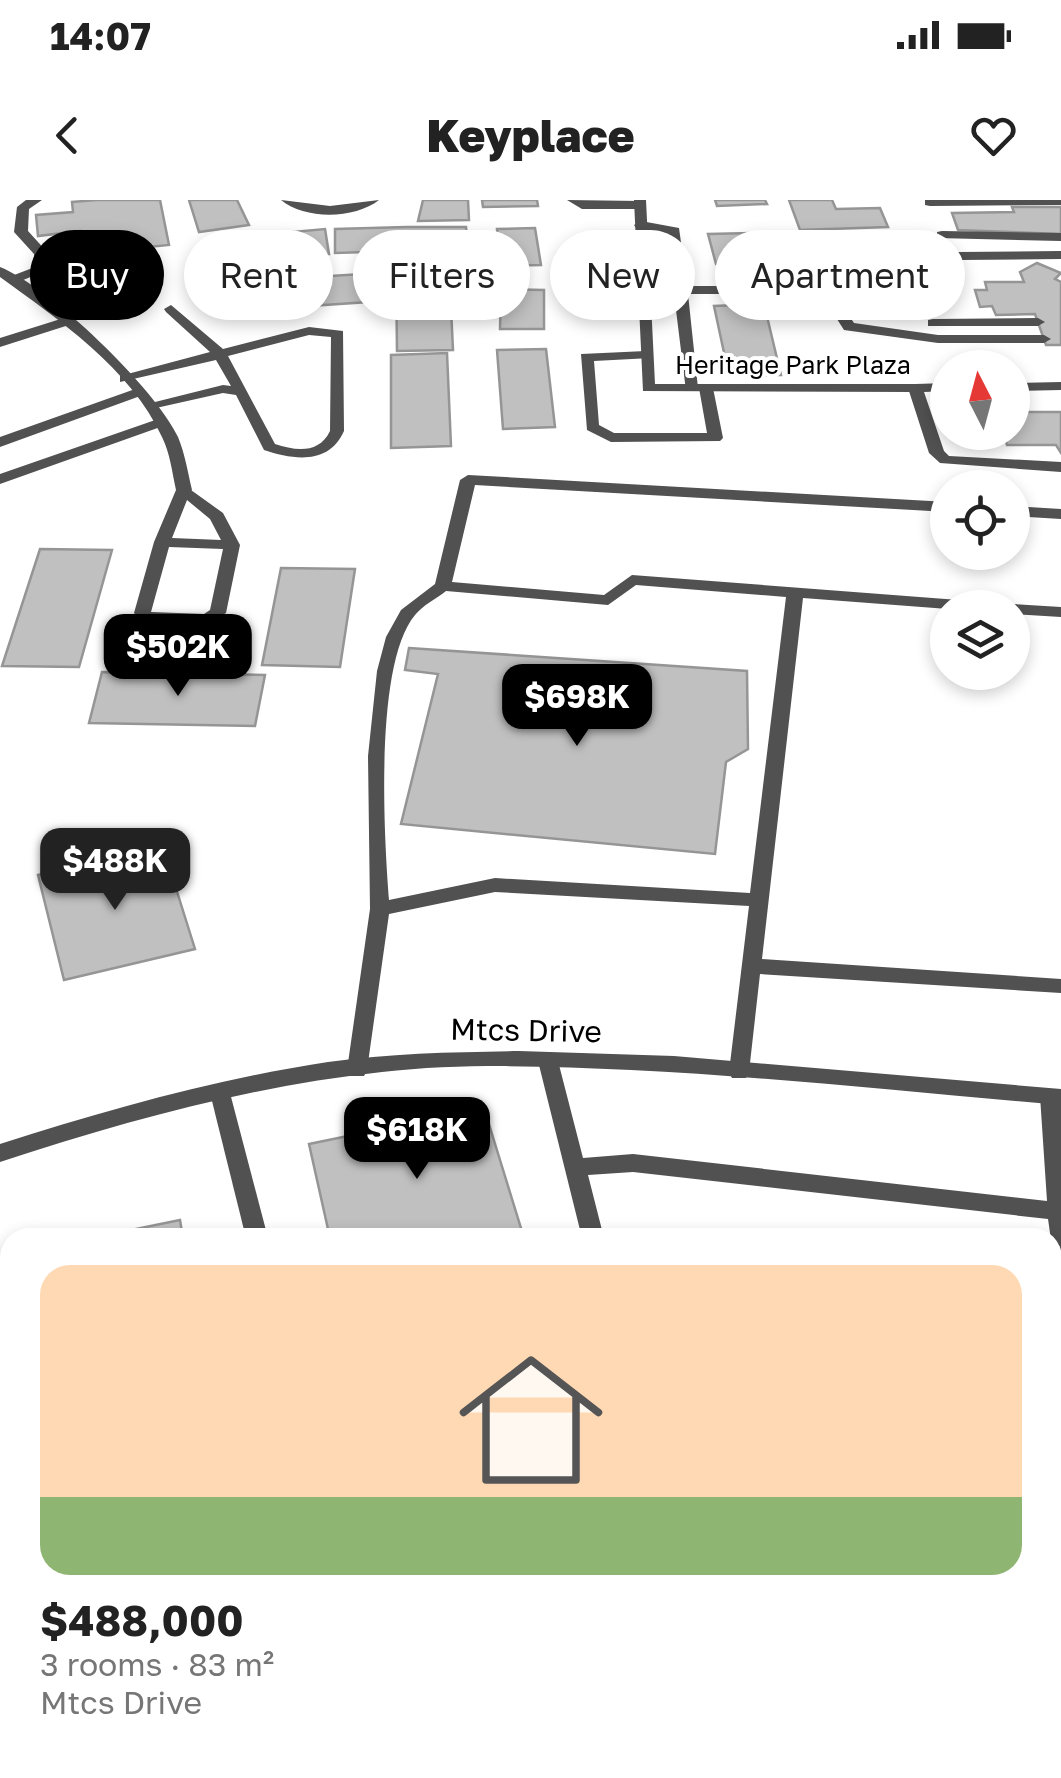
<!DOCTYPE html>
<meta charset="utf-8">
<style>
:root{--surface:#fff;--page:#f6f6f6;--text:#222;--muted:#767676;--line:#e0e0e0;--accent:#000}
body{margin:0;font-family:"Golos Text",sans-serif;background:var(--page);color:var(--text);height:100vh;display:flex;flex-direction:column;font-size:38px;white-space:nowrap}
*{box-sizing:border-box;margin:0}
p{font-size:32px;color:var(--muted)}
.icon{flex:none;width:55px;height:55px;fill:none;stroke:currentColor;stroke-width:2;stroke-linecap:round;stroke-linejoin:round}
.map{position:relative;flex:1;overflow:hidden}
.side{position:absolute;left:0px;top:1028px;width:1062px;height:552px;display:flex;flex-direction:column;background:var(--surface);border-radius:30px 30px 0 0;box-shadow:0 5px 15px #0003}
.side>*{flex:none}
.top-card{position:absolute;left:30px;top:30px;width:1002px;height:90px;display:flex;gap:20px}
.needle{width:65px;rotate:354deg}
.controls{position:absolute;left:930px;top:150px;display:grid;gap:20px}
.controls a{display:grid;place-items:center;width:100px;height:100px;border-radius:50%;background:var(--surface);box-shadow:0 5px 15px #0003;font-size:50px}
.price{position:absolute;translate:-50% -85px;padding:0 22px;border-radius:20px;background:var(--accent);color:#fff;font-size:32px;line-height:65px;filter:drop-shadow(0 2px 5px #0008)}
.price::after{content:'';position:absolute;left:50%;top:60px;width:30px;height:22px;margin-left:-15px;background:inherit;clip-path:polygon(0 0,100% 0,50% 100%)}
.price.on{background:#222;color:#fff}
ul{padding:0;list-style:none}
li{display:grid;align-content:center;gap:20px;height:530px;padding:0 40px}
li+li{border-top:2px solid var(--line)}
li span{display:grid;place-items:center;height:310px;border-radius:30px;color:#555}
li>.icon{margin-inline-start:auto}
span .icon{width:180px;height:180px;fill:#fffc;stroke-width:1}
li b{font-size:42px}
.tag{padding:0 35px;border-radius:45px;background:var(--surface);box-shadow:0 5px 15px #0003;font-size:35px;line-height:90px}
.tag.on{background:var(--accent);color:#fff}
.status{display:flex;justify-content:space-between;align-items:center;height:70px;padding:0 50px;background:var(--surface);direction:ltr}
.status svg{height:28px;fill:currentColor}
header{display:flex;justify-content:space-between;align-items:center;height:130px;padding:0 40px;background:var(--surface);font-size:45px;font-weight:800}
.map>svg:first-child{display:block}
</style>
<div class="status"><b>14:07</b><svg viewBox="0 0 49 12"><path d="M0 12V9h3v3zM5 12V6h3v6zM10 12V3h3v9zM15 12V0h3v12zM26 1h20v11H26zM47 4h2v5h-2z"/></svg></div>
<header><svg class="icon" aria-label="back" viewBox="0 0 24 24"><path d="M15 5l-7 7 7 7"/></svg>Keyplace<svg class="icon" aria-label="heart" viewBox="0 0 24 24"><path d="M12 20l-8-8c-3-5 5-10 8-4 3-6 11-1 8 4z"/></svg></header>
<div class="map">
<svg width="1061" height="1578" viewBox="0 0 1061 1578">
<rect width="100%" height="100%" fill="#fff"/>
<!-- building -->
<g fill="#c0c0c0" stroke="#959595" stroke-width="2.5">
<polygon points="96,0 160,0 169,45 119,50 117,40 82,43 80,31 38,36 36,15 73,12 72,2"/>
<polygon points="189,0 237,0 249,25 199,32"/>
<polygon points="423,0 468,0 469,20 418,21"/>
<polygon points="482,0 537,0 538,6 483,7"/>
<polygon points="715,0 765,0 767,4 717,6"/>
<polygon points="789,0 832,0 836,9 880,8 888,27 800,30"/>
<polygon points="1012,7 1061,7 1061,34 958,30 952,13 1014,12"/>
<polygon points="407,27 466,27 468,49 335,53 335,29"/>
<polygon points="535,28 541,65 501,66 497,29"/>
<polygon points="325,29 329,54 207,63 205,40"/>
<polygon points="752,33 760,63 716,64 708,34"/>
<polygon points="1037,63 1061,73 1055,79 1061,82 1061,145 1046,145 1035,114 996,115 992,106 980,107 975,90 987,90 985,82 1024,82 1020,72"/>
<polygon points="449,67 453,150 397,151 396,69"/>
<polygon points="378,73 383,101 221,112 219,83"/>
<polygon points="501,89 544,90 544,129 500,129"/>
<polygon points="764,104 781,175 729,176 714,106"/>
<polygon points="546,149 555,227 503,229 497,150"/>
<polygon points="447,153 451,246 391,248 391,155"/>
<polygon points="1012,212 1061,212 1061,253 1056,245 1007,245 1004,232 1012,232"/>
<polygon points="40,349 112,350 79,467 2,466"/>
<polygon points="281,368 355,369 340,467 262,465"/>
<polygon points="409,448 747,471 748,549 726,562 715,654 401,624 438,474 405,470"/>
<polygon points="102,472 265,475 255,526 89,523"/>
<polygon points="163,647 195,749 64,780 38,675"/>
<polygon points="484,908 524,1038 330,1038 309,944"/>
<polygon points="180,1020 183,1038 92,1038"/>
<polygon points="10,1304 10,1372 0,1378 0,1311"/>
</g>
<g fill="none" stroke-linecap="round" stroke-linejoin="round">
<!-- lane -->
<g fill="#515151" fill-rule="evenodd">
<polygon points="26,0 42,0 29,9 28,31 48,53 49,69 14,84 9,83 9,77 35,67 34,54 14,32 17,7"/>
<path d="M281 0 330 6 379 0C355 19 305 20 281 0Z"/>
<polygon points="567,0 640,1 646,5 640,9 582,9"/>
<polygon points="925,0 1061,0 1061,5 930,6 925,5"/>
<polygon points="641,21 679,28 687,86 818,86 818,65 839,53 1061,51 1061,59 842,61 832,67 832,90 854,123 938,135 1044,135 1051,139 1044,143 938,143 844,130 821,94 688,94 698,188 686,191 674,94 643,94 636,90 643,86 673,86 668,34 636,28 634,25"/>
<polygon points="942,31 1061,33 1061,41 937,38 937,32"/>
<path d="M171 105 223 149 309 127 343 131 344 231C329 265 294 260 264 250L236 195 223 193 147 210V204L223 185 231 186 216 160 120 182V176L210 152 166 112 164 109ZM309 135 331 137 330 231C319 254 296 251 275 244L228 156Z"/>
<polygon points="67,117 72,118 72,124 0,147 0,138"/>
<polygon points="933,119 1038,118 1045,122 1038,126 928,126 928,120"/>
<polygon points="646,151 651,152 651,158 594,161 599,225 614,233 707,233 699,188 706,184 713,188 723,238 720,241 611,242 587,230 581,154"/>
<polygon points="1061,182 1061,190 1012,191 1012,183"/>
<polygon points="948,183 948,191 924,192 944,251 949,256 1061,262 1061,272 940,263 929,253 908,188 915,184"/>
<polygon points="138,188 143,189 143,195 0,247 0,237"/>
<polygon points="161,218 166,219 166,225 0,284 0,274"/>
<path d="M468 275 948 302V312L475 285 452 382 604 395 632 375 998 403 1005 407 1012 404 1061 407V417L1012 414V408L948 409 803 398 762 759 1061 779V793L760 774 749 872 746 878H732L729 872 749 706 495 692 389 714 367 870 364 876H350L347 870 370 709 368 556 377 471 386 437 401 410 435 384 460 280ZM636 385 786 397 750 693 495 678 389 700C384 636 374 464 415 415 423 405 436 399 446 391L608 405Z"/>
<path d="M184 285 223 313 240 345 226 413 207 424 141 422 134 413 154 342 176 290ZM187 300 210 319 221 340 172 338ZM169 347 223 349 210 410 204 414 151 412Z"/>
<polygon points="1012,306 1061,309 1061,319 1012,316"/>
<polygon points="548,853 555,855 558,861 583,958 633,954 1047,1001 1040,896 1043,890 1057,890 1061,902 1061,1051 1052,1047 1048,1019 633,972 588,975 604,1038 582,1038 538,861 541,855"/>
<polygon points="220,885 227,887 230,893 268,1038 246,1038 210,893 213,887"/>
<rect x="1052" y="1277" width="9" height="22"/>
<polygon points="552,1570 650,1570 654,1578 556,1578"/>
<polygon points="703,1570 731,1570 733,1578 705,1578"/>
</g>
<!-- street -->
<g fill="#515151" fill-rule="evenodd">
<polygon points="634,0 646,0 655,184 915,184 922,188 915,192 643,191"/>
<path d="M0 67C50 87 155 188 178 237 185 254 188 273 192 290L189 293 184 295 176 290C172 272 170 253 162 237 131 169 58 119 0 77Z"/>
<path d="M519 851 674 856 1061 889V905C918 893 775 877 631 870 549 866 464 863 382 872 251 886 125 921 0 962V944C107 910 216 879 328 862 391 853 455 852 519 851Z"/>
</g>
</g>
<g text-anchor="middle" stroke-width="8" stroke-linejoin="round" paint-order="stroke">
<!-- far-street labels -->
<g font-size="25" fill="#000" stroke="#fff">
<text x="793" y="174">Heritage Park Plaza</text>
</g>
<!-- street labels -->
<g font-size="30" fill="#000" stroke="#fff">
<text transform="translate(526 831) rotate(1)" y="10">Mtcs Drive</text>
</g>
</g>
</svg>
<div class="controls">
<a><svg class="needle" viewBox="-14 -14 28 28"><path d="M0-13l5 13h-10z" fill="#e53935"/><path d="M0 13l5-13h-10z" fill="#767676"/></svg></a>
<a><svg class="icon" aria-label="locate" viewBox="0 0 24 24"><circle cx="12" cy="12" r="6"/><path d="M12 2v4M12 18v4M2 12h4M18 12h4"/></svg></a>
<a><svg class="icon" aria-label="layers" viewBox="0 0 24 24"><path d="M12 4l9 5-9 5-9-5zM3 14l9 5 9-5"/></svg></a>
</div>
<b class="price" style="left:178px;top:499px">$502K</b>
<b class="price" style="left:577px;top:549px">$698K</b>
<b class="price on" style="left:115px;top:713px">$488K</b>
<b class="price" style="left:417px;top:982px">$618K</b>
<div class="top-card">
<a class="tag on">Buy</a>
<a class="tag">Rent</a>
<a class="tag">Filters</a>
<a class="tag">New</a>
<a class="tag">Apartment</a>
</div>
<section class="side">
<ul>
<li><span style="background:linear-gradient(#ffd9b3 75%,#8fb573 0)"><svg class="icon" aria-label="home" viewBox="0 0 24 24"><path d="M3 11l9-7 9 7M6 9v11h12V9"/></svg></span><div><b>$488,000</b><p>3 rooms · 83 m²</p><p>Mtcs Drive</p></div></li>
</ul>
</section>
</div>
